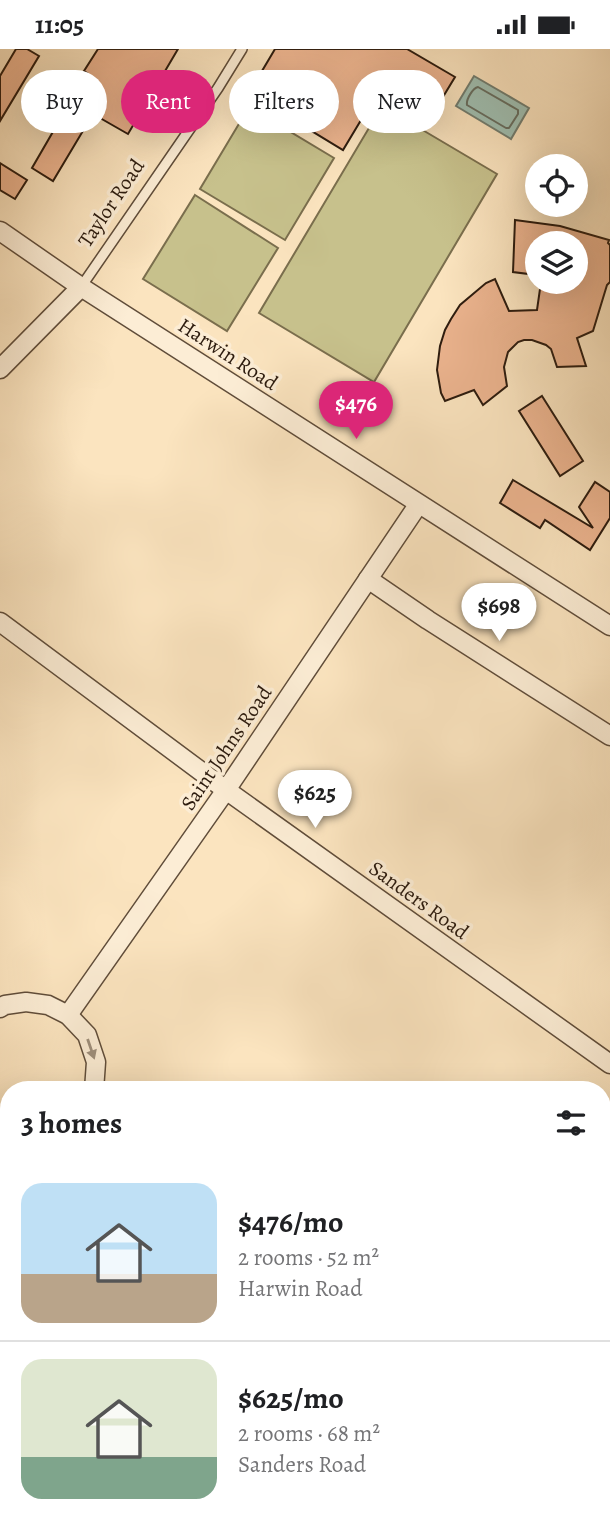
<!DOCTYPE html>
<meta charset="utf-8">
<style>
:root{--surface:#fff;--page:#f2f2f2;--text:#202124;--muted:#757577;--line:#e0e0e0;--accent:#db2777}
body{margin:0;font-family:Alegreya,serif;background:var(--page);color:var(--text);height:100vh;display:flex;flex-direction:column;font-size:26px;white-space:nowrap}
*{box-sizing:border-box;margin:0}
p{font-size:23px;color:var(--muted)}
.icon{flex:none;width:38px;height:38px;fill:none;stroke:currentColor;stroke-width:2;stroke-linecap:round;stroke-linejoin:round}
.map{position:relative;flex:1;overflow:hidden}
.panel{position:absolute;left:0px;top:1032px;width:611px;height:450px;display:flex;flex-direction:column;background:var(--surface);border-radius:28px 28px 0 0;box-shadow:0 7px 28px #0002}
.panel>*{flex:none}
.guide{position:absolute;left:21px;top:21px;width:569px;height:63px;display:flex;gap:14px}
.fabs{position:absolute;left:525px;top:105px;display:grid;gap:14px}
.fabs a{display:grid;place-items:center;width:63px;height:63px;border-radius:50%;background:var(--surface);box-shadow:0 7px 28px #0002;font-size:35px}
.price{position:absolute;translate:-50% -60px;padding:0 16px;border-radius:24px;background:#fff;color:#222;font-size:23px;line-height:46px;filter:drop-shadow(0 2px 4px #0008)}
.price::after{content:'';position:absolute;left:50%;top:42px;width:21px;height:16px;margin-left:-10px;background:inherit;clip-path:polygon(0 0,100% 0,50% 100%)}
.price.current{background:var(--accent);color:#fff}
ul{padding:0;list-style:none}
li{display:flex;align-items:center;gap:21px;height:175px;padding:0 21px}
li+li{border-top:2px solid var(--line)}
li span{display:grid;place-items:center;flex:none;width:196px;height:140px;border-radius:21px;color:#555}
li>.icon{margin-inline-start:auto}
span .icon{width:84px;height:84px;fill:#fffc;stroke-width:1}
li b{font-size:30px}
h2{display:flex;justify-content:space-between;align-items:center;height:84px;padding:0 21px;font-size:30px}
.chip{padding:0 24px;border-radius:32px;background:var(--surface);box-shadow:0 7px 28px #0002;font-size:24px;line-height:63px}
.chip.current{background:var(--accent);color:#fff}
.status{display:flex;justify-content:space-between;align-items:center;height:49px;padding:0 35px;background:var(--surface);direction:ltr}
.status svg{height:19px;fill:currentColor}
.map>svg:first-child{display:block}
</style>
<div class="status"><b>11:05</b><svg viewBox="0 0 49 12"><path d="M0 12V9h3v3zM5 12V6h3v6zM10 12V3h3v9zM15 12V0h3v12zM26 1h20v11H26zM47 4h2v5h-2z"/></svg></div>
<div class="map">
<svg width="610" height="1481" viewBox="0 0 610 1481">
<rect width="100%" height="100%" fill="#fbe4bf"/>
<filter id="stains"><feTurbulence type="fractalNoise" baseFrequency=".00286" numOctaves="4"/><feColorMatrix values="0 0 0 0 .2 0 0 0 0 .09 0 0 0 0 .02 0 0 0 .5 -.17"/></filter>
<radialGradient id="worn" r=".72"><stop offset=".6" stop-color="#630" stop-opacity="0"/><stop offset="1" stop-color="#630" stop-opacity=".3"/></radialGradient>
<!-- green -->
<g fill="#c7c18c" stroke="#7a6e4d" stroke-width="2">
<polygon points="382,57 497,125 374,333 259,264"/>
<polygon points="249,58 334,109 285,191 200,140"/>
<polygon points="195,146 278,199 227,282 143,230"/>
</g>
<!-- water -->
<polygon fill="#9fbfb2" stroke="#717d70" stroke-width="2" points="474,27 529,59 511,90 456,57"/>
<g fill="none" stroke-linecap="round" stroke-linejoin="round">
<!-- shore -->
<path stroke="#666d60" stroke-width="2" d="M478 38 518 61V65L509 79H506L467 56C466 50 473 39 478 38Z"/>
</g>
<!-- building -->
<g fill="#ecb48f" stroke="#2c1b0e" stroke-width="2">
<polygon points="16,0 27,0 39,7 0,72 0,27"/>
<polygon points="98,0 178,0 128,85 93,65 53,132 32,119 87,24 84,22"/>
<polygon points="275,0 407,0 455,28 426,76 376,46 343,101 249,44"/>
<polygon points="0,114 27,131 15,150 0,141"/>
<polygon points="515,171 560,177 609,191 608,194 610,196 610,233 607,236 593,282 577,289 586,317 557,318 551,300 546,296 532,291 524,291 518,293 508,303 504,318 507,337 483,356 474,341 445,352 441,344 437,321 440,297 445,281 451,270 460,256 486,234 495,230 509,262 537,261 541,233 576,233 576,194 537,194 537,226 513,223"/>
<polygon points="542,347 583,412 560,427 519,362"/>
<polygon points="513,431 593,479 579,458 595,433 610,443 610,469 590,501 545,471 540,479 500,454"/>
</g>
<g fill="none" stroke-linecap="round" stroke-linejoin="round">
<!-- lane casing -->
<g stroke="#604d3a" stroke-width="12">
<g id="lane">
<polyline points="81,238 218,39 242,0"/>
<polyline points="0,1319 9,1325"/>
<polyline points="0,1352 9,1341"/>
<polyline points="0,1459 9,1481"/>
<polyline points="239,1474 251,1481"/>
<polyline points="186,1481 187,1474"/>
</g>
</g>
<!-- street casing -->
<g stroke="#604d3a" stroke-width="21">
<g id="street">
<polyline points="0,182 81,238 610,577"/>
<polyline points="0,320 81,238"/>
<polyline points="368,530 428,571 610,687"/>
<polyline points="0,573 226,741 610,1015"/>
<polyline points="0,959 5,956 26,953 48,956 68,966 87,986 96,1013 94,1041"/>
<polyline points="68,966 226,741 418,456"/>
<polyline points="0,1084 9,1087"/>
</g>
</g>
<!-- secondary casing -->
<g stroke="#2c1b0e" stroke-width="28">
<g id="secondary">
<polyline points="602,1347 610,1315"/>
<polyline points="569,1481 571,1474"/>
</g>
</g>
<!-- lane -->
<use href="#lane" stroke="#fcedd5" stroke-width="9"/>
<!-- street -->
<use href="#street" stroke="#fcedd5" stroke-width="18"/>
<!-- secondary -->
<use href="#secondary" stroke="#fcedd5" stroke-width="24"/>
</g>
<!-- one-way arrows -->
<defs><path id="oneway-solid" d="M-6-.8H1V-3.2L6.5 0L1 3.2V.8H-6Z" transform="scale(1.75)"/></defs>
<use fill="#9e8e7b" href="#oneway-solid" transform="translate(91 1000) rotate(71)"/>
<g text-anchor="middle" stroke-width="7" stroke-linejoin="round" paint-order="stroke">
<!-- street labels -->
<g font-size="21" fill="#2c1b0e" stroke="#fcedd5">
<text transform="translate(111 154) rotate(-56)" y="7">Taylor Road</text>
<text transform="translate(228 305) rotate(33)" y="7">Harwin Road</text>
<text transform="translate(226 699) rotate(-56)" y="7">Saint Johns Road</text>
<text transform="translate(419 851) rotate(36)" y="7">Sanders Road</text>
</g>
</g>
<rect width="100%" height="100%" filter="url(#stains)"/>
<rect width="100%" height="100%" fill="url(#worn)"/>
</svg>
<div class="fabs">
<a><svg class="icon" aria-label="locate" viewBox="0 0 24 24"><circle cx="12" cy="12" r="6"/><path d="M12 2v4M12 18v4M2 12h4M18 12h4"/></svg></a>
<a><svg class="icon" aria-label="layers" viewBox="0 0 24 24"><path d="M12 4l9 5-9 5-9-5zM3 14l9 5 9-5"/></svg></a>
</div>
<b class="price current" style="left:356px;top:392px">$476</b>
<b class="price" style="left:499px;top:594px">$698</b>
<b class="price" style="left:315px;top:781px">$625</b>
<div class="guide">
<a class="chip">Buy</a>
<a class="chip current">Rent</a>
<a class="chip">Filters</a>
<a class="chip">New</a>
</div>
<section class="panel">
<h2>3 homes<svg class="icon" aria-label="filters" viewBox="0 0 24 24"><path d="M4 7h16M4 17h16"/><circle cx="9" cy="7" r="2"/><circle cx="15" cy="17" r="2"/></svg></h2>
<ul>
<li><span style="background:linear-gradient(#bfe0f5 65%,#b9a48a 0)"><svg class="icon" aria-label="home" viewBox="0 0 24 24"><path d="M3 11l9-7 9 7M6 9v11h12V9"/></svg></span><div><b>$476/mo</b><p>2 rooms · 52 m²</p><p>Harwin Road</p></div></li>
<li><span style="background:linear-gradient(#dfe7d0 70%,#7fa58c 0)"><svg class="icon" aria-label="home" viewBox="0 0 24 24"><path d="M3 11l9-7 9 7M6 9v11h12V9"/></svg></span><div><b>$625/mo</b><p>2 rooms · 68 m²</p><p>Sanders Road</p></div></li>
</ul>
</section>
</div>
